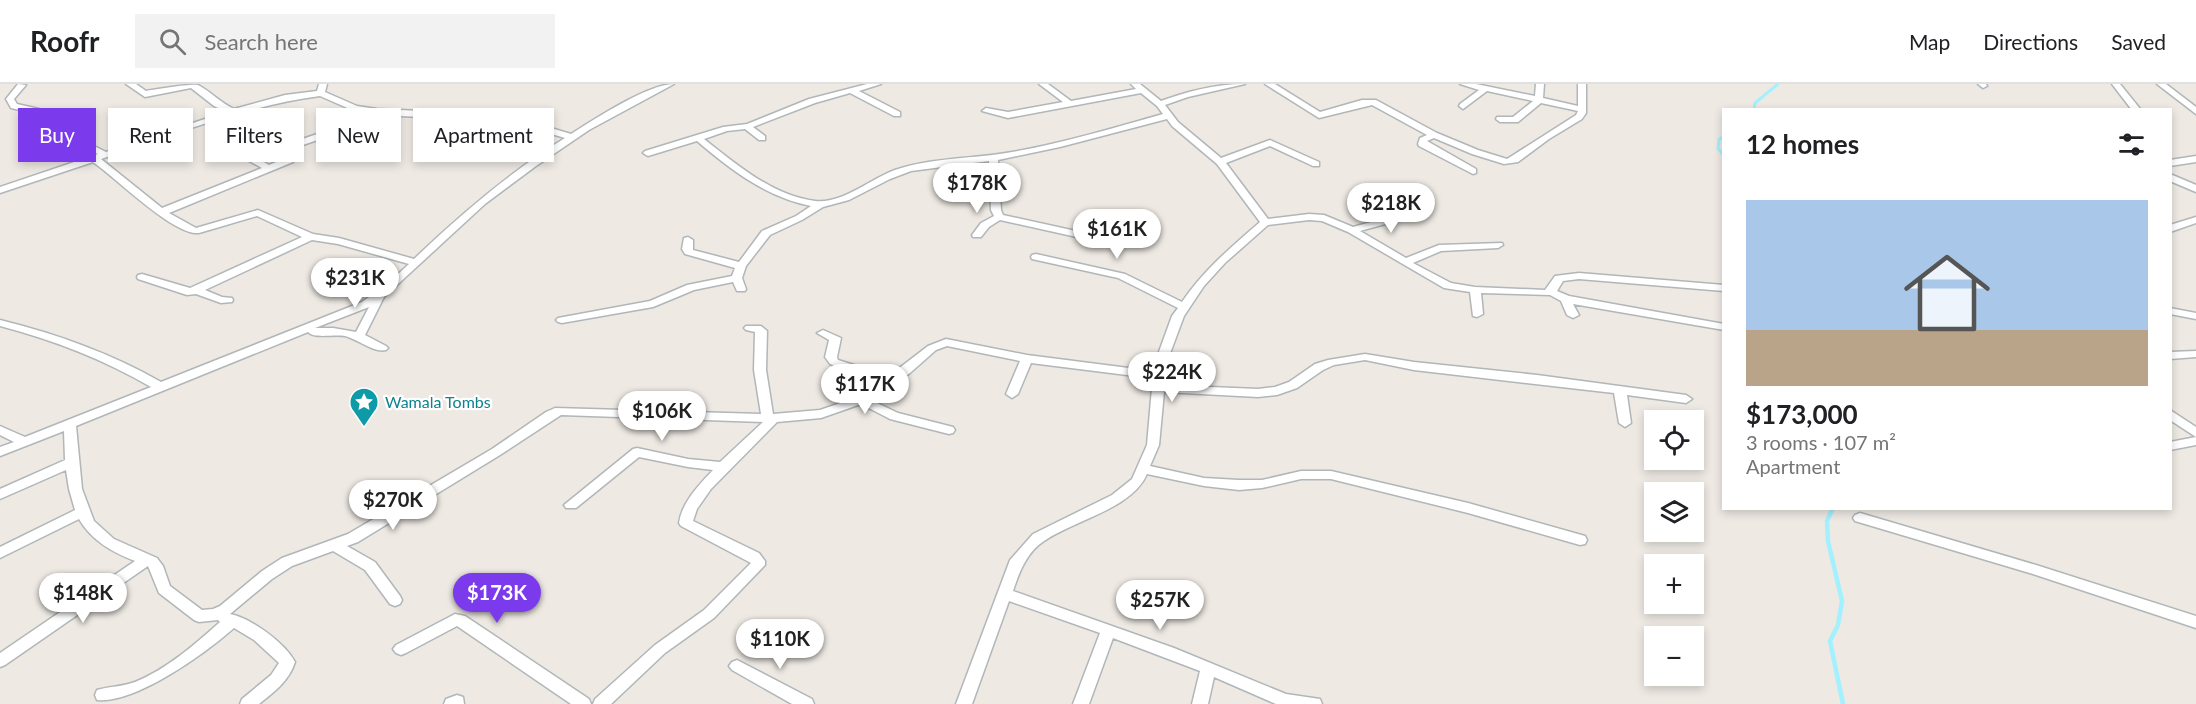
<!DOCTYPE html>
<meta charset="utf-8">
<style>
:root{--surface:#fff;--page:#f2f2f2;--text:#202124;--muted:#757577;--line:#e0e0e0;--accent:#7c3aed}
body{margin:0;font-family:Lato,sans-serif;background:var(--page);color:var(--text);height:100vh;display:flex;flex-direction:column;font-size:22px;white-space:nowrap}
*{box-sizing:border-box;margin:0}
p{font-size:20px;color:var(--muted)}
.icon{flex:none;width:33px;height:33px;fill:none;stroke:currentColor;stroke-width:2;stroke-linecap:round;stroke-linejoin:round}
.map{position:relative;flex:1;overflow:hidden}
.panel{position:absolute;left:1722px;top:24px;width:450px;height:402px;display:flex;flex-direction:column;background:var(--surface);border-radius:0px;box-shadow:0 3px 9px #0003}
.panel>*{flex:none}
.guide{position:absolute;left:18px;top:24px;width:570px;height:54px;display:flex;gap:12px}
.tools{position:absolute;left:1644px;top:326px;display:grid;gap:12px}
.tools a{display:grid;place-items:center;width:60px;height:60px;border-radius:0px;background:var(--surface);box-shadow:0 3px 9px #0003;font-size:30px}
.price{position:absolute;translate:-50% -51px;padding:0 14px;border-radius:21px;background:#fff;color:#222;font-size:20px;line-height:39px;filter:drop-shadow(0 2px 3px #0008)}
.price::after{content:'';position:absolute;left:50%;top:36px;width:18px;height:14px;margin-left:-9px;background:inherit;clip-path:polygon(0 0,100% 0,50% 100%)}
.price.active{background:var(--accent);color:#fff}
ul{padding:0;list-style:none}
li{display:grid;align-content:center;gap:12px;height:318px;padding:0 24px}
li span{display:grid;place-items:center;height:186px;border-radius:0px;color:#555}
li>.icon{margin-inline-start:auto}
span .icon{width:108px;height:108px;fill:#fffc;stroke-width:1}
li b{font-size:26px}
h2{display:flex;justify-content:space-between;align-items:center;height:72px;padding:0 24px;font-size:26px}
.pill{padding:0 21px;border-radius:0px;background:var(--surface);box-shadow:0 3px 9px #0003;font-size:21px;line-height:54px}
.pill.active{background:var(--accent);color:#fff}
header{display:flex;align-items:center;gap:36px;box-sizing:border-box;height:84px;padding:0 30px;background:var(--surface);border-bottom:2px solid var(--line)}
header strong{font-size:28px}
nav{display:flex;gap:33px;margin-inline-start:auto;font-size:21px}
.search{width:420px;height:54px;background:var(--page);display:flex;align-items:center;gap:15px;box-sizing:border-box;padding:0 21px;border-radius:0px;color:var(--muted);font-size:22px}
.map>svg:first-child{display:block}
</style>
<header>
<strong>Roofr</strong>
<div class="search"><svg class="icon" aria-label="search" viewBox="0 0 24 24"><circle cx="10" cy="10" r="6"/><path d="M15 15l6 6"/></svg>Search here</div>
<nav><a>Map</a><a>Directions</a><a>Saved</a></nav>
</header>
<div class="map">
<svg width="2196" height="620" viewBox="0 0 2196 620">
<rect width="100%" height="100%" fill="#eee9e3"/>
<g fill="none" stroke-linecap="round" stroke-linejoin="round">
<!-- stream-far1 -->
<g stroke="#a3f0ff" stroke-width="3">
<polyline points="1754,26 1755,19 1778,0"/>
<polyline points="1724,53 1719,55 1718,65 1724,71"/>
</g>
<!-- stream -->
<polyline stroke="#a3f0ff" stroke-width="4.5" points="1833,424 1827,437 1828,457 1842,517 1838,541 1830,557 1843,620"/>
<!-- street casing -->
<g stroke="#b1b6b9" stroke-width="3">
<g id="street">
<path d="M18 0 26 1 14 15 17 20 39 25 59 37 82 56 106 68 226 28 214 22 191 4 145 13 126 0H136L146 7C158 5 188 0 198 1 211 8 221 19 234 25L285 11 317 7 319 0H327L325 8 357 22 377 25 508 31 571 50C595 35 648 0 674 0L589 46 536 82 485 120 384 213 365 251 386 262 388 264 386 266C373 269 358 255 345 252 334 250 314 255 308 248L76 342 82 405 94 437 114 455 157 474 163 482 170 502 202 526 213 525 220 522 262 487 282 474 348 450 492 365 546 328 555 324 761 330 754 286 755 248 746 246 744 244 746 242H761L767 247 766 286 773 330 820 326 858 313 881 298 830 280 825 273 829 256 817 249 823 246 841 254 837 273 838 276 889 292 928 262 946 255 1027 271 1152 287 1172 232 1178 224 1118 194 1032 175 1031 173 1032 171 1036 170 1125 190 1182 218C1204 186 1231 163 1260 138L1217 80 1172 42 1167 35 1060 63 998 76 1001 126 1003 131 1103 153V157L1099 158 1000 136 989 143 981 153H973L972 151 981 139 994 132 991 126 989 77 911 87 890 95 849 116 823 123 802 136 770 151 746 182 742 194 746 205 745 207H737L733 198 694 206 653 223 562 239 558 238 556 236 558 234 650 217 687 201 732 192 735 184 685 170 682 165 684 154 688 153 693 156V166L739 178 762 147 796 132 811 122C766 113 731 86 697 57L648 72 643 69 645 67 723 43 747 40 809 15 867 0H881L859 7 900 28V32H894L850 9 815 19 753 43 765 52V56H759L745 45 727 47 704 55C736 80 773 112 815 117 843 120 870 95 895 86 933 73 974 75 1012 68 1064 59 1113 44 1163 30L1157 22 1141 9 1008 34 982 27 986 24 1008 28 1063 18 1039 0H1048L1071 17 1136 5 1131 0H1140L1161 17C1188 7 1216 0 1245 0L1188 13 1165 21 1178 38 1221 74 1270 56 1319 78V82H1313L1270 62 1226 79 1268 135 1309 130 1324 131 1353 143 1422 124 1425 125V129L1360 147 1406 174 1439 161 1502 159 1503 161 1498 164 1441 167 1413 179 1451 199 1475 203 1545 206 1555 192 1579 189 1724 201V207L1579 195 1563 197 1557 207 1569 212 1724 240V246L1573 220 1579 231 1573 234 1567 231 1561 217 1550 211 1481 209 1483 230 1477 233 1473 232 1470 208 1444 204 1348 148 1322 137 1309 136 1268 141 1225 179 1204 202 1184 232 1162 291 1163 301 1258 305 1275 303 1289 298 1315 280 1328 276 1365 270 1414 278 1537 291 1686 311 1692 315 1686 319 1627 311 1631 339 1625 343 1619 339 1614 309 1414 286 1365 276 1334 281 1323 286 1297 304 1277 311 1258 313 1164 308 1159 361 1150 382 1204 394 1239 396H1262L1301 387H1331L1468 419 1585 452 1587 456 1585 460 1580 461 1468 429 1331 395H1301L1262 404 1239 406 1204 402 1147 390C1132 425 1074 436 1044 457 1027 468 1019 488 1013 507L1174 564 1286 610 1320 615 1322 620H1276L1214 593 1208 620H1192L1200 587 1113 554 1089 620H1073L1100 549 1009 517 972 620H956L1010 476 1033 450 1112 411 1132 395 1147 361 1152 304 1151 294 1031 279 1018 310 1012 314 1006 310 1020 277 947 262 936 266 910 289 871 316 898 329 953 343 955 346 953 349 949 350 890 335 861 320 821 334 777 338 711 405 697 425 693 437 759 469 765 477V481L714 534 665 569 611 620H593L595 615 655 561 704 526 751 479 681 442 679 439C682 418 699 401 713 386L688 383 639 373 576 424H566L564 421 633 365 637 364 688 375 720 378 763 338 561 331 500 371 358 458 347 462 375 478 400 512 402 516 400 520 395 522 390 520 365 486 333 467 292 482 272 495 230 530C251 534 285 559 295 578 289 597 274 608 259 620H240L242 615 271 591 279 579 254 556 234 544C207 568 136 620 97 616L95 611 97 606C110 602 122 603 135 598 167 585 194 561 220 538L218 536 199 538 194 536 159 509 148 482 5 581 0 583V569L135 477C112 468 92 457 79 435L0 474V463L75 426 69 405 66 386 0 415V405L65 376 64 347 0 372V363L14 358 0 351V342L25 353 151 303C103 275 53 256 0 242V236C57 250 110 269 161 298L362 218 386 201 409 180 338 160 312 156 205 206 222 213 232 214 233 216 232 218 221 219 196 210 187 211 138 195 137 193 138 191 142 190 190 204 302 153 257 132 199 149C174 152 115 93 93 78L0 109V103L98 70 76 60 53 41 33 29 11 24 6 15ZM320 12 352 26 368 29 323 48 291 59 282 67 288 73 269 81 246 68 229 70V74L242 73 262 84 162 124 101 75C173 51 244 22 320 12ZM378 31 508 37 565 54C510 88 461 130 414 175L339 154 313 150 258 126 196 144 169 129 293 78 298 73 292 67 297 63 329 52ZM369 223 356 248 333 244H315Z"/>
<polygon points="1265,0 1275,0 1320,28 1362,16 1376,16 1437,49 1478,66 1507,75 1576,31 1578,27 1541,19 1518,38 1500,38 1496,35 1497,33 1513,33 1533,17 1487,7 1463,25 1459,22 1460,20 1479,6 1460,0 1476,0 1535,12 1536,0 1544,0 1543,14 1578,22 1578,0 1586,0 1586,29 1582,35 1549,55 1518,78 1504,80 1472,70 1434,54 1427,57 1476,85 1476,89 1473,90 1419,62 1418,60 1420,54 1427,51 1372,21 1319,34"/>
<polygon points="1978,0 1986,0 1987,2 1983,4"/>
<polygon points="2112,0 2120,0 2141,26 2132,26"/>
<polygon points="2157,0 2166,0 2196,23 2196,30"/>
<polygon points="2196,72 2196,78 2170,82 2170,76"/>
<polygon points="2170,90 2196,101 2196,108 2170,97"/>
<polygon points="2196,133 2196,139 2170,148 2170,141"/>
<polygon points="2170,224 2196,229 2196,235 2170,230"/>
<polygon points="2196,267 2196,273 2170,275 2170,268"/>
<polygon points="2170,326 2196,343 2196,361 2170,366 2170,358 2196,353 2170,336"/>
<polygon points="1860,429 2036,481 2196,532 2196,544 2033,490 1855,437 1853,434 1855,431"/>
<polygon points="455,530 465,532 589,615 591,620 571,620 457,542 406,569 401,571 396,569 393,565 396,561"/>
<polygon points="737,576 812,615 814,620 792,620 732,586 729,582 732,578"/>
<polygon points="457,611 463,613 464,620 444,620 446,615"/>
</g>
</g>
<!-- street -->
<use href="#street" fill="#fff" fill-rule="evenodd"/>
</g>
<!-- icons -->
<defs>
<g id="sight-pin" transform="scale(1.5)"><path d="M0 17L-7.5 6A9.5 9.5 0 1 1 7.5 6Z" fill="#0f9aa8" stroke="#fff"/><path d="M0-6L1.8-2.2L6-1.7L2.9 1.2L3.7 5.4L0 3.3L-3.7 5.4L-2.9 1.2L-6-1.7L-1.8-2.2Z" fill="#fff"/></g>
</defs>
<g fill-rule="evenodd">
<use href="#sight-pin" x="364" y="318"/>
</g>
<g text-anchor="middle" stroke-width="4.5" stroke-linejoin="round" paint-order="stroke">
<!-- culture labels -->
<g font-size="16" fill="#0d838f" stroke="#fff" text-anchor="start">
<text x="385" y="324">Wamala Tombs</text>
</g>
</g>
</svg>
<div class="tools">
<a><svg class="icon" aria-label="locate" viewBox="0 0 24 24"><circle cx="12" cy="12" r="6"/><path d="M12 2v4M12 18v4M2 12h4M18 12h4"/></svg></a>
<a><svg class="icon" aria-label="layers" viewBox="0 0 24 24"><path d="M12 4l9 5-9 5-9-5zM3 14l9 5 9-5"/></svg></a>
<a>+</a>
<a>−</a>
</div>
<b class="price" style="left:977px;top:130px">$178K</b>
<b class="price" style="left:1391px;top:150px">$218K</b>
<b class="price" style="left:1117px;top:176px">$161K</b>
<b class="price" style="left:355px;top:225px">$231K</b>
<b class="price" style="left:1172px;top:319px">$224K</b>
<b class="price" style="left:865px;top:331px">$117K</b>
<b class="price" style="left:662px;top:358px">$106K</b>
<b class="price" style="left:393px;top:447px">$270K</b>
<b class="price" style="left:83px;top:540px">$148K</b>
<b class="price active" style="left:497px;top:540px">$173K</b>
<b class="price" style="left:1160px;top:547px">$257K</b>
<b class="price" style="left:780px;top:586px">$110K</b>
<div class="guide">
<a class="pill active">Buy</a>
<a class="pill">Rent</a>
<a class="pill">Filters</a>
<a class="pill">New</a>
<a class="pill">Apartment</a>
</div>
<section class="panel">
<h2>12 homes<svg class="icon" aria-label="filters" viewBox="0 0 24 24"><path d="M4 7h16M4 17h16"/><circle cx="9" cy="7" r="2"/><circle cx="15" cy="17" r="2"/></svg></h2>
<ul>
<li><span style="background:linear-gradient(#a9c7e8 70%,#b9a48a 0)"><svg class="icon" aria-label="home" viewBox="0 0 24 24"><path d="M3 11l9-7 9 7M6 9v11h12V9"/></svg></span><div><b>$173,000</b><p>3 rooms · 107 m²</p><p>Apartment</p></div></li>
</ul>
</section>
</div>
